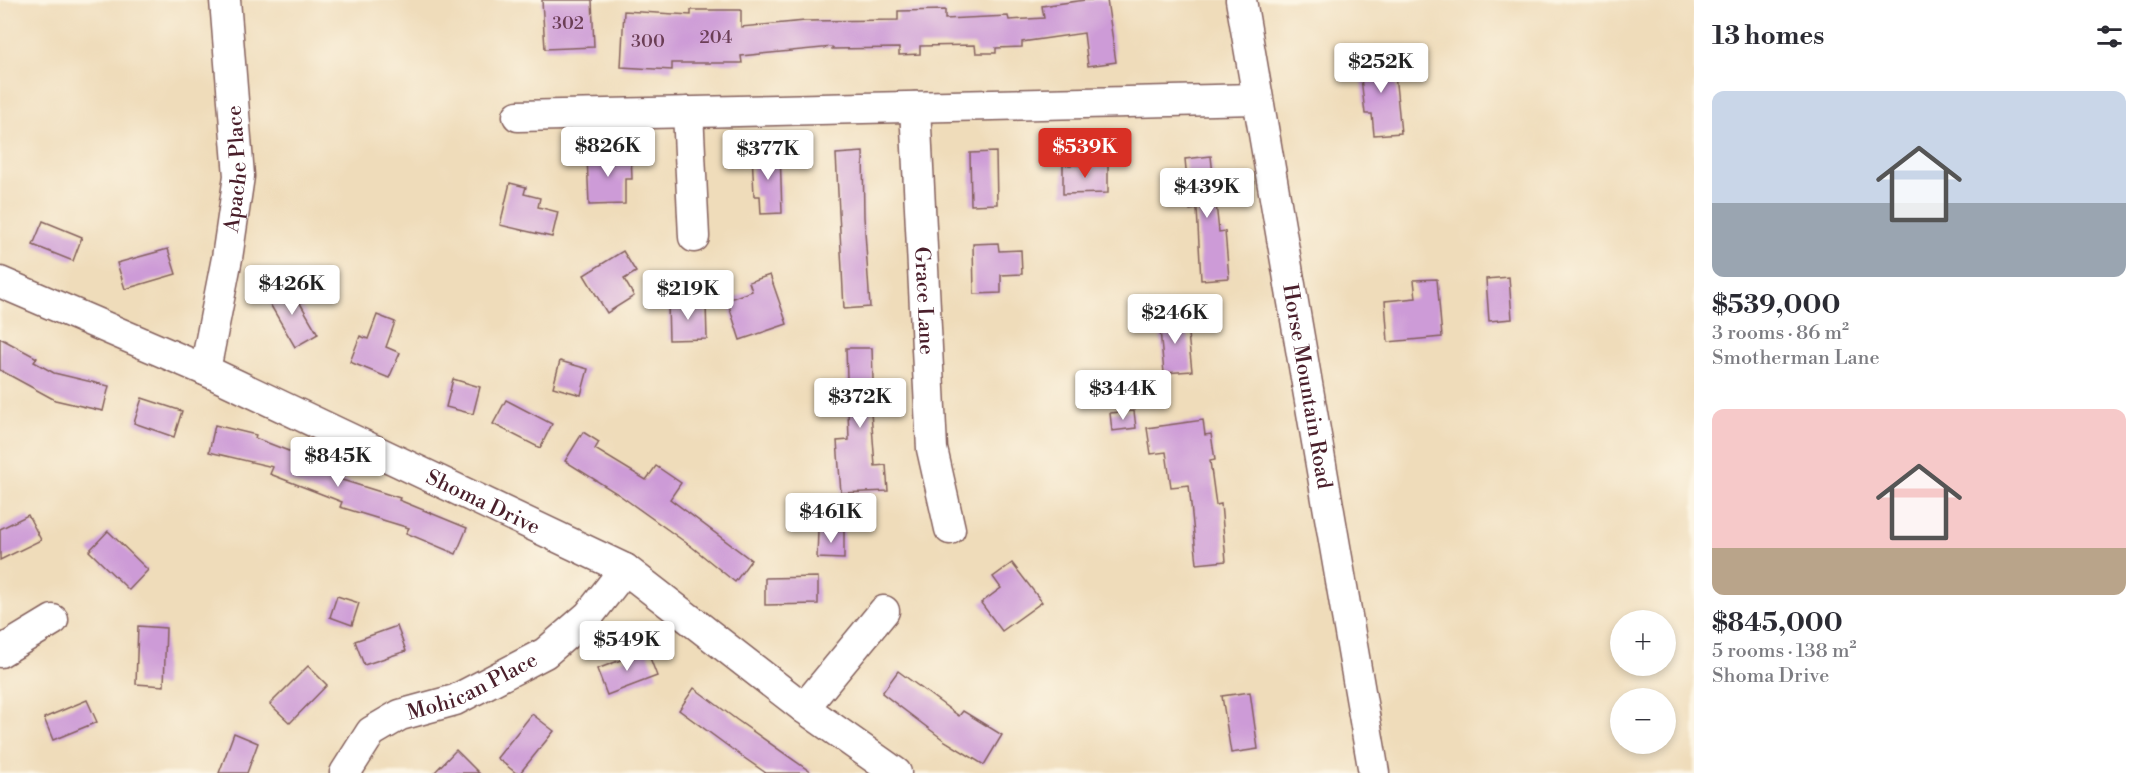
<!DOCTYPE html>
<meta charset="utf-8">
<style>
:root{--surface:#fff;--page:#f7f7f7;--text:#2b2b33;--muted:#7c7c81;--accent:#d93025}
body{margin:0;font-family:"Libre Bodoni",serif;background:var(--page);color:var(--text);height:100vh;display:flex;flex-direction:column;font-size:22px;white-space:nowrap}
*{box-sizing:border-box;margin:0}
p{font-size:20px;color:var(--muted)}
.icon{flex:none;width:33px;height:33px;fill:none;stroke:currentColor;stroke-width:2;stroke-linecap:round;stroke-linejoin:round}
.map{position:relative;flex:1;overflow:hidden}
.sheet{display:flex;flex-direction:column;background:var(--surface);width:450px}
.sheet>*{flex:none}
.controls{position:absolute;left:1610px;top:610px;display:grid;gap:12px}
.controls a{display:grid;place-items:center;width:66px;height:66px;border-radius:50%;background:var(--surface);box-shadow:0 3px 9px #0003;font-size:30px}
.price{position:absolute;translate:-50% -51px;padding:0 14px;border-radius:6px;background:#fff;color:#222;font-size:20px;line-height:39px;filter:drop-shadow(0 2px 3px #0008)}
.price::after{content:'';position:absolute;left:50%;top:36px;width:18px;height:14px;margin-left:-9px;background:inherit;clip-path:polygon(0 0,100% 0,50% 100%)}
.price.on{background:var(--accent);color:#fff}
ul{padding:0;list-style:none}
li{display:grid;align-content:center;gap:12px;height:318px;padding:0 18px}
li span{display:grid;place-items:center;height:186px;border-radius:12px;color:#555}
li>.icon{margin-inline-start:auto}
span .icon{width:108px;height:108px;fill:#fffc;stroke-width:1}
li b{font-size:26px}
h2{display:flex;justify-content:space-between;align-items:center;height:72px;padding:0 18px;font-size:26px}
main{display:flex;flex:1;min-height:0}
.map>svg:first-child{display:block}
</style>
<main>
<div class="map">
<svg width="1694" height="773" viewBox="0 0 1694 773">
<rect width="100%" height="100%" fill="#fcf5e5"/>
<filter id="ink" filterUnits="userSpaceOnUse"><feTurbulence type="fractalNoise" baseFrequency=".0167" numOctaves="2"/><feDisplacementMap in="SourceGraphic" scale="12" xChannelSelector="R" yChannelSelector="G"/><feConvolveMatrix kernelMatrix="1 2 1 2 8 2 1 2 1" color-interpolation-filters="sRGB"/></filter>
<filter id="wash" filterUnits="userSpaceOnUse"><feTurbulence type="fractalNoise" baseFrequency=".008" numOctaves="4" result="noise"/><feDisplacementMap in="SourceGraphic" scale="24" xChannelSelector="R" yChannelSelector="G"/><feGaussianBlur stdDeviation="1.35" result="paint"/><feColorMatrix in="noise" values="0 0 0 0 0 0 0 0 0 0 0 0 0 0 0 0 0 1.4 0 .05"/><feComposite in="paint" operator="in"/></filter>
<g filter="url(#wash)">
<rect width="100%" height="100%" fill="#efdcba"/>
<g id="blocks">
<!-- building -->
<g fill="#cd9bd7">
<polygon points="542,0 592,0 594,47 545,49"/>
<polygon points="1085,0 1107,0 1116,62 1088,66 1084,33 1022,42 1022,47 996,48 996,53 976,53 975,45 920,46 920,54 899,55 899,48 832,49 832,47 741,56 742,63 672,63 672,70 621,67 624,11 691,15 691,10 741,10 741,27 805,21 898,20 898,11 945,10 945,19 1008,16 1009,20 1044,18 1042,6"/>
<polygon points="1393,55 1401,133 1374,135 1372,114 1365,114 1359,59"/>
<polygon points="780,151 782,213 761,214 760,196 754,196 752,152"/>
<polygon points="863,152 864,217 870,307 844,309 836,154"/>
<polygon points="996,152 997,204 971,205 970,153"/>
<polygon points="631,154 632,179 625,179 625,204 589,205 587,155"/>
<polygon points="1211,156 1219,232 1225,231 1229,278 1201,280 1197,209 1190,210 1185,159"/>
<polygon points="1063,165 1108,165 1108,193 1063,194"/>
<polygon points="510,183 526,187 524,194 540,198 538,207 558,212 552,237 500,225"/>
<polygon points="43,221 82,237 73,261 33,245"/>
<polygon points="998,243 999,251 1021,250 1022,274 1001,275 1001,293 974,294 973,244"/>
<polygon points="168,249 176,274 125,289 117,263"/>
<polygon points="623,251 636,272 624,279 634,296 607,313 584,275"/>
<polygon points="770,275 787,324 740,340 727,300 752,291 749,282"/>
<polygon points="1509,277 1512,319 1489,321 1486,279"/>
<polygon points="1437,279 1442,337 1388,342 1385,301 1416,298 1414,280"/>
<polygon points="290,286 318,334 295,347 267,299"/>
<polygon points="706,303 707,339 669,340 668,304"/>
<polygon points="377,315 395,322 386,347 400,353 389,378 350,362 360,336 368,339"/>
<polygon points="1186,316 1192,371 1164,373 1159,319"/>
<polygon points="0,338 37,358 34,362 54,373 109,386 103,411 55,400 0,370"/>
<polygon points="846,348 872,348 874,411 871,412 875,466 886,465 888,491 841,493 837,441 849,440"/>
<polygon points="560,361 588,369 581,395 553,387"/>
<polygon points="453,379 480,387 473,414 446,407"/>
<polygon points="142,398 182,411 174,437 134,423"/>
<polygon points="506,400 552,424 540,448 493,424"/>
<polygon points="1134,411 1136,428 1112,431 1110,413"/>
<polygon points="1203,420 1205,435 1211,434 1215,460 1210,461 1216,505 1221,504 1226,561 1197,564 1189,485 1171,487 1166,452 1151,454 1147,428"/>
<polygon points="215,425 256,435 255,438 330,467 326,475 400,498 399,500 467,528 456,554 406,533 409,528 340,507 342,502 270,474 273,467 209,452"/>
<polygon points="583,432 599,442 595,449 646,480 656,466 681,483 670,499 751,560 735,582 692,547 618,494 565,461"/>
<polygon points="28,515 41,540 0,560 0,529"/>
<polygon points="818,530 844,530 844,559 817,558"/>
<polygon points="108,531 148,570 129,590 89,551"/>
<polygon points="1012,563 1042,602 1002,631 981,603 1001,588 993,577"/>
<polygon points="818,577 818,604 765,605 765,578"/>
<polygon points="337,596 359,603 352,625 330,617"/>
<polygon points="138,626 166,628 164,686 136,684"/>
<polygon points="397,626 406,651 364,665 355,641"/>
<polygon points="647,650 657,676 607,695 597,669"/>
<polygon points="308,666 327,685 290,723 270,704"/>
<polygon points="898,671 959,716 963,711 1002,735 984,765 945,741 882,693"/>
<polygon points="694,688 737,720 812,773 766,773 740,755 679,710"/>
<polygon points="1250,692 1258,749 1231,753 1222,696"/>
<polygon points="87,700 97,722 53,740 44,718"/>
<polygon points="532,714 554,731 520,773 516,773 497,758"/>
<polygon points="234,733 258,743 247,773 219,773"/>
<polygon points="456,750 479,773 434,773"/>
</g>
</g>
</g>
<g filter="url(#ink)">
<use href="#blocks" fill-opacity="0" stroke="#84615d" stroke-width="1.5"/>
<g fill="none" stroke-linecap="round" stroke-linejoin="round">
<!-- minor casing -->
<g stroke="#84615d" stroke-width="33">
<g id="minor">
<path id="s1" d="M1241 0 1374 773"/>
<path id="s2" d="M915 107 932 449 950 529"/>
<polyline points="688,112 694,237"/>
<polyline points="518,116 1257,99"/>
<path id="s3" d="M0 282 205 370 625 569 804 708 896 773"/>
<path id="s4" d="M205 370 227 258 239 176 225 0"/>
<polyline points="0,652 53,620"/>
<polyline points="804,708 884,611"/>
<path id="s5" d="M345 773 371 732 400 715 455 700 545 653 589 615 625 569"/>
</g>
</g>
<!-- minor -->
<use href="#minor" stroke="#fff" stroke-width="30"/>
</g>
</g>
<g text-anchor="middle" stroke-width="4.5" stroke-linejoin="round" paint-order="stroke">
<!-- number labels -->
<g font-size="18" fill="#6b3e56">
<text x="568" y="29">302</text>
<text x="716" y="43">204</text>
<text x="648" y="47">300</text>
</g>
<!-- street labels -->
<g font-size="21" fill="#4a1f2b" stroke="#fcf5e5">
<text dy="7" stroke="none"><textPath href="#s4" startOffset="204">Apache Place</textPath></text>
<text dy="7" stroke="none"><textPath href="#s2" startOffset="194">Grace Lane</textPath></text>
<text dy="7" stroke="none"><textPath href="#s1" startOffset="392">Horse Mountain Road</textPath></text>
<text dy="7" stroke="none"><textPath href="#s3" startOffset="531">Shoma Drive</textPath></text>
<text dy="7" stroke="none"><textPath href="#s5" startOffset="160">Mohican Place</textPath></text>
</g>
</g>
</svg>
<div class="controls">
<a>+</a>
<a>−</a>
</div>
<b class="price" style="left:1381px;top:94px">$252K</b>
<b class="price" style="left:608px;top:178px">$826K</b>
<b class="price on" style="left:1085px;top:179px">$539K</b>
<b class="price" style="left:768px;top:181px">$377K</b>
<b class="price" style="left:1207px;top:219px">$439K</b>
<b class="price" style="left:292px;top:316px">$426K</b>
<b class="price" style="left:688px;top:321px">$219K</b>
<b class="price" style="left:1175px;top:345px">$246K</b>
<b class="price" style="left:1123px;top:421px">$344K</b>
<b class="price" style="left:860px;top:429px">$372K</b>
<b class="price" style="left:338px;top:488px">$845K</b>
<b class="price" style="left:831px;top:544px">$461K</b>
<b class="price" style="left:627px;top:672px">$549K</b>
</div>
<section class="sheet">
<h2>13 homes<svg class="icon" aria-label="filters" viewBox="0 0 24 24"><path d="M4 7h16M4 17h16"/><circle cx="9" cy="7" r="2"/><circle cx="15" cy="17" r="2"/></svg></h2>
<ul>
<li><span style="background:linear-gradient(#c9d6e8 60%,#9aa5b1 0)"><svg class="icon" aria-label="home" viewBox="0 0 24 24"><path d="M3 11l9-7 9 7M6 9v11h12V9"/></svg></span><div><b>$539,000</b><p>3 rooms · 86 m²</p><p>Smotherman Lane</p></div></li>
<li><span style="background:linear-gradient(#f6c9c9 75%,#b9a48a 0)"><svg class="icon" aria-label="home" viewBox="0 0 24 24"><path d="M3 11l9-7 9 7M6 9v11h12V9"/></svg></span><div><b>$845,000</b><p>5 rooms · 138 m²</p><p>Shoma Drive</p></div></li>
</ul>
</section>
</main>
